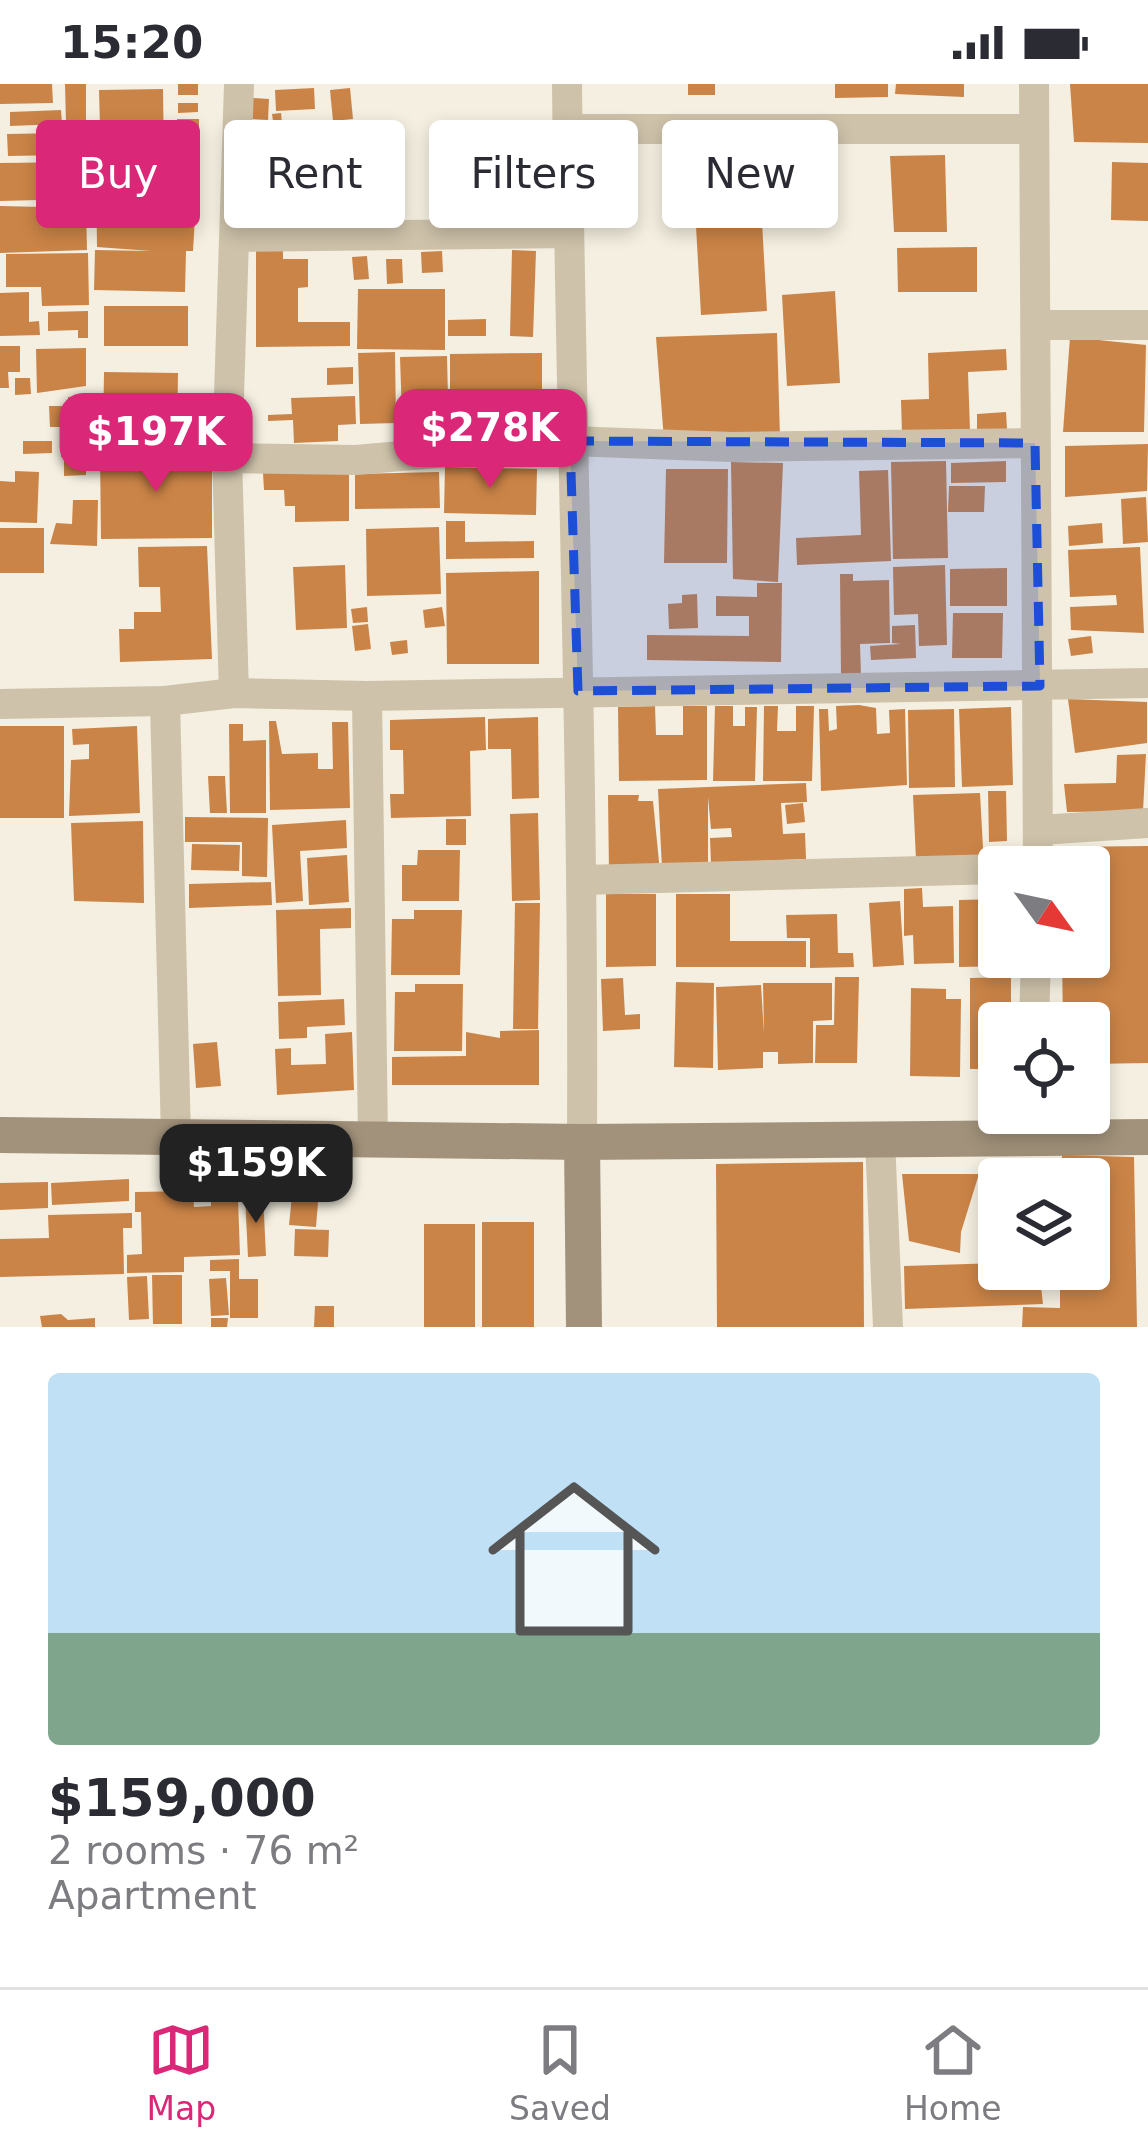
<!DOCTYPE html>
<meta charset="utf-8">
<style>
:root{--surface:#fff;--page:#f2f2f3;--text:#2b2b33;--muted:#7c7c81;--line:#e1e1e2;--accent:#db2777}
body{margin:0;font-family:"DejaVu Sans",sans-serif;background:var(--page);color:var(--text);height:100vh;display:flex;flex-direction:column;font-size:45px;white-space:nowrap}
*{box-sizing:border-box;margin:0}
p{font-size:39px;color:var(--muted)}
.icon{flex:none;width:66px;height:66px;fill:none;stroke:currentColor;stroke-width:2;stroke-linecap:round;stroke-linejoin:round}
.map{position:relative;height:1243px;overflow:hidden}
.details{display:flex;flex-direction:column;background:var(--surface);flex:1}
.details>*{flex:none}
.guide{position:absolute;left:36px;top:36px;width:1077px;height:108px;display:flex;gap:24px}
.needle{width:78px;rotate:123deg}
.buttons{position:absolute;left:978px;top:762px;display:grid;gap:24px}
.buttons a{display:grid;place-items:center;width:132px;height:132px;border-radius:12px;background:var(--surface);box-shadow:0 6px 18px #0003;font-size:60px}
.price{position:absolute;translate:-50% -102px;padding:0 27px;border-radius:24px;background:var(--accent);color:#fff;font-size:39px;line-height:78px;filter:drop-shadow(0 3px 6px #0008)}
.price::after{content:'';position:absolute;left:50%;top:72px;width:36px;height:27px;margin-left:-18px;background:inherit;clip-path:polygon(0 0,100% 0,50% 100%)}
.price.active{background:#222;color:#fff}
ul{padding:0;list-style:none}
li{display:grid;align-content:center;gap:24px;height:636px;padding:0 48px}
li span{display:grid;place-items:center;height:372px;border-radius:12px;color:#555}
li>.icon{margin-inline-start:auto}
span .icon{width:216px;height:216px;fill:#fffc;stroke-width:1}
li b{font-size:51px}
.tag{padding:0 42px;border-radius:12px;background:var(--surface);box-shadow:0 6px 18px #0003;font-size:42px;line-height:108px}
.tag.active{background:var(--accent);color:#fff}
.status{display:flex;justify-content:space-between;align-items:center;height:84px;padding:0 60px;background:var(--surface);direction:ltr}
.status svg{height:33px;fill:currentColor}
.tab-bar{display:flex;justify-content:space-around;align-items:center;height:168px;border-top:3px solid var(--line);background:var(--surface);font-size:33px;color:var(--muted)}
.tab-bar a{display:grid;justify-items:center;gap:6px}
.tab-bar .active{color:var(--accent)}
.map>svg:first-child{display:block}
</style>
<div class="status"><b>15:20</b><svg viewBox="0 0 49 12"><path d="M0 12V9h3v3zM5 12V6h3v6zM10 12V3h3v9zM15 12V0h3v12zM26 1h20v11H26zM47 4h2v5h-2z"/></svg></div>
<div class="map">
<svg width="1148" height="1243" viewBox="0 0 1148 1243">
<rect width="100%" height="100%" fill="#f4efe0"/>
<!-- building -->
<g fill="#cb8447">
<polygon points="0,0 52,0 53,19 0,20"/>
<polygon points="65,0 86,0 86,38 66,39"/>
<rect x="178" y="0" width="20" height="11"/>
<rect x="688" y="0" width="27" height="11"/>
<polygon points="835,0 888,0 888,13 835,14"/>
<polygon points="896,0 964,0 964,13 895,10"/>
<polygon points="1070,0 1148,0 1148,59 1074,58"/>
<polygon points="314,4 315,25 276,27 275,6"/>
<polygon points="350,4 353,35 333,37 330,6"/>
<polygon points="163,5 164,78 101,80 99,6"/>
<polygon points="252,14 269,15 268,36 251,35"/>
<polygon points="178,19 198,19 198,28 178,29"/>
<polygon points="61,26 62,40 10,42 10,28"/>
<polygon points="281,29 283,50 275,51 272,30"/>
<polygon points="177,35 199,35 199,46 177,47"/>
<polygon points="66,45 84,45 84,73 67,74"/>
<polygon points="62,49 62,71 8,72 7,50"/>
<polygon points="516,49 547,50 544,137 448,134 450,61 516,63"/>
<polygon points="198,56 198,82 174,82 174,57"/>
<polygon points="667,59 784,62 781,136 665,133"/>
<polygon points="945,71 947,148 894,148 890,72"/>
<polygon points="77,78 78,115 0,117 0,79"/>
<polygon points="1112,78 1148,79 1148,137 1111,136"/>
<polygon points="113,84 114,91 141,91 141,128 104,130 195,133 193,167 186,167 185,208 94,206 95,166 151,167 97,163 96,85"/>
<polygon points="199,87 199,98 155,99 155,88"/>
<polygon points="154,111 180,111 180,121 155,122"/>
<polygon points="0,122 86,124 87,166 0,169"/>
<polygon points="762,138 767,227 701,231 696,142"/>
<polygon points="977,163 977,208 898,208 897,164"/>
<polygon points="256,165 283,166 283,175 308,175 308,203 298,204 298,238 350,238 350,262 256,263"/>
<polygon points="512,166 536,167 533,253 510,252"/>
<polygon points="442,167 443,188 422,189 421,168"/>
<polygon points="88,169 89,221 42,222 41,203 6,203 6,170"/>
<polygon points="367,172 369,195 354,196 352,173"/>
<polygon points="386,175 402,175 403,199 387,200"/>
<polygon points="358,205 445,205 445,266 357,265"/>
<polygon points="835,207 840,299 787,302 782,211"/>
<polygon points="29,208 29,238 39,237 40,251 0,252 0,209"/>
<rect x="104" y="222" width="84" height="40"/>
<polygon points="88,227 88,254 78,254 78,246 48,247 48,228"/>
<polygon points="486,235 486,252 448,252 448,236"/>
<polygon points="777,249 780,353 664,356 656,253"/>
<polygon points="1070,253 1146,261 1144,348 1063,348"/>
<polygon points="0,262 20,262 20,288 8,288 9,304 0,304"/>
<polygon points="86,264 86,302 37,309 36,265"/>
<polygon points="1006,265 1007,286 968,288 970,347 902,350 901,316 929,315 928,269"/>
<polygon points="395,268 396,339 360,340 358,269"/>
<polygon points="542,269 542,309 450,310 450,270"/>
<polygon points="447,272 449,355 403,362 400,273"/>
<polygon points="353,283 353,300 327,301 327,284"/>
<polygon points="104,288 178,289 177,353 103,352"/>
<polygon points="15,294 30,294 31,310 15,311"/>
<polygon points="90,312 90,329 68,330 68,313"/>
<polygon points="355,312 356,340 338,341 338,357 294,359 293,336 268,337 268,331 292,330 291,314"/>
<polygon points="533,321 533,347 451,348 451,322"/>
<polygon points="49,322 63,322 63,343 50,343"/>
<polygon points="1006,328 1007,345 977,347 977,330"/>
<polygon points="210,344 211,363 181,365 180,346"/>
<polygon points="23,357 52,357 52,369 23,370"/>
<polygon points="61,357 87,357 87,372 61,373"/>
<polygon points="1148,360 1147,407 1065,413 1065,362"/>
<polygon points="212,368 212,454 101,455 100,369"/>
<polygon points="86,375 86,391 64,392 64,376"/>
<polygon points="946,377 948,474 893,475 891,378"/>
<polygon points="1006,377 1006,398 951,399 951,379"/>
<polygon points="731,378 783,379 778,498 733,495"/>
<polygon points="445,383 537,385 536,431 444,429"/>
<polygon points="666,385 728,385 727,479 664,479"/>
<polygon points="888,386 891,477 797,481 796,454 861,451 859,387"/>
<polygon points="15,387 39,388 37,439 0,438 0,397 15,398"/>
<polygon points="349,388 349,437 295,438 295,422 285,422 284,406 264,406 263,389"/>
<polygon points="439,388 440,424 355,425 355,390"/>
<polygon points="949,402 985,402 984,428 948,428"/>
<polygon points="1146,413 1148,458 1123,460 1121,415"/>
<polygon points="73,416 98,416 97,462 50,460 56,439 72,440"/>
<polygon points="446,437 465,437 465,458 534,457 534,474 446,475"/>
<polygon points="1102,439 1103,459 1069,462 1068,442"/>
<polygon points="439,443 441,510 367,512 366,445"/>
<rect x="0" y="444" width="44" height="45"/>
<polygon points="207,462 212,575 120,578 119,545 134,545 134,528 161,528 160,503 139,503 138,463"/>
<polygon points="1140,463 1144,549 1071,546 1070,523 1117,521 1116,511 1070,513 1068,466"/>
<polygon points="345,481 347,544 296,546 293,483"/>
<polygon points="945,481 947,561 919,562 918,530 894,531 893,483"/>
<polygon points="1007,484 1007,522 950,522 950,485"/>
<polygon points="539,487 539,580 447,580 446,489"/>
<polygon points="840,490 853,490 853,497 889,496 890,559 860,560 861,592 841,592"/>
<polygon points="757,499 782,499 781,578 647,576 647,551 749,552 749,532 716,532 716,512 757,513"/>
<polygon points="697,510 698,544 669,545 668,520 682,519 682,511"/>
<polygon points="367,523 368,538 353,539 351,525"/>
<polygon points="442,523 445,542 425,544 423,526"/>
<polygon points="953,529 1003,529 1002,574 952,574"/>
<polygon points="368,540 371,565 355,567 352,542"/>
<polygon points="915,541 916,574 871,576 870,562 901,560 892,559 892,542"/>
<polygon points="1091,552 1093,569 1071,572 1068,555"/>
<polygon points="407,556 408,569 392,571 390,558"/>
<polygon points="1068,615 1147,618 1147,659 1075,669"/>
<polygon points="859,621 876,624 877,650 890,649 889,626 905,625 907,701 821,707 819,625 828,625 829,647 837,645 836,622"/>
<polygon points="655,622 656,651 683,651 683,622 707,622 707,696 619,697 618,623"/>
<polygon points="715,622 733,622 733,642 745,642 745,623 757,623 755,697 713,697"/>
<polygon points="764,622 778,622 777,647 796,647 796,622 814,622 812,697 763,697"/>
<polygon points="1011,623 1013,701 962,703 959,625"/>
<polygon points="954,625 955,703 909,704 908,626"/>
<polygon points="485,633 486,666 470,667 471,732 391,734 390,710 404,710 403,666 390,666 390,636"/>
<polygon points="538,633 539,714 512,715 511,665 488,665 488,635"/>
<polygon points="269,637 276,637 282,670 318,669 318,685 333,685 332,638 348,638 350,724 270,726"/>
<polygon points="229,640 243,640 243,657 266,656 266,729 230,729"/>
<rect x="0" y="642" width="64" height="92"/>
<polygon points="137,642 140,729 69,732 71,676 89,675 89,660 73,661 72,645"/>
<polygon points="1146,670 1143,727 1067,728 1064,700 1116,699 1117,671"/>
<polygon points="208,692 225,692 227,729 210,729"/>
<polygon points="806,699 807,718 781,719 783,750 805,749 806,775 711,779 710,754 732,753 731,744 711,745 708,713 708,783 662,784 658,705"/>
<polygon points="988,707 1006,707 1007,757 989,758"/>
<polygon points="980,709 983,764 1004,763 1005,772 916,776 913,711"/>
<polygon points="608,711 639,711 638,717 653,717 660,788 609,789"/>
<polygon points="803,719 805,738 787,740 785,721"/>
<polygon points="538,729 540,816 512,817 510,730"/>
<polygon points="185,733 268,734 267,793 242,792 242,758 185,758"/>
<rect x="446" y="735" width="20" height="26"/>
<polygon points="346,736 347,764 300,767 303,817 276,819 272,741"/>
<polygon points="143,737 144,819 74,817 71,739"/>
<polygon points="192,760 240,761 239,787 191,786"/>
<polygon points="1148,762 1148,979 1089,980 1089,939 1063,939 1062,873 1089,873 1089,783 1062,783 1062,763"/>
<polygon points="418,766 460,766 459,817 402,817 402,781 417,781"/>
<polygon points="347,771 349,818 309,821 307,774"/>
<polygon points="271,798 272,821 189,824 189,800"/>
<polygon points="922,804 923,823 953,822 954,879 914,880 913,851 904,852 904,805"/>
<polygon points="606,810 656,810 656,882 606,883"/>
<polygon points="676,810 730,810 730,857 806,857 806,883 676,883"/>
<polygon points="999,815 999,873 1008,873 1008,882 959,883 959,816"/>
<polygon points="900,817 904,881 873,883 869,819"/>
<polygon points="515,819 540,819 538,945 513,945"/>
<polygon points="351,824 351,844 320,845 321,911 278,912 276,826"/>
<polygon points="414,826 462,826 460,891 391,891 392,835 414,835"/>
<polygon points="837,830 838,869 853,869 854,883 810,884 810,854 787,854 786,831"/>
<polygon points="835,893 859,893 857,979 815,979 816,941 834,941"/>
<polygon points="1011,893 1011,939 999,939 999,985 970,985 970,894"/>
<polygon points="623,894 625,931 640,930 640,945 603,947 601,895"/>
<polygon points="676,898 714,899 713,984 674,983"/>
<polygon points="763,899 832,899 832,936 813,937 813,979 778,980 778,968 763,968 763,984 718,986 716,903 761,901 764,950"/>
<polygon points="415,900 463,900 462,967 394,967 395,908 415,908"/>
<polygon points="911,904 946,905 946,915 961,915 960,993 910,992"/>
<polygon points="344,915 345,941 307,943 307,954 279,955 278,918"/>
<polygon points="539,946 539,1001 392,1001 392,973 466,972 466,948 500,954 500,947"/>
<polygon points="352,948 354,1006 277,1011 275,965 291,964 291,981 326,980 325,950"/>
<polygon points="217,958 221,1002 196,1004 193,960"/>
<polygon points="1062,1071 1134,1073 1137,1243 1022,1243 1023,1223 1060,1224 1060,1185 1089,1185 1089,1095 1062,1095"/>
<polygon points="863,1078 864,1243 717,1243 716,1080"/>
<polygon points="237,1087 240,1171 184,1173 184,1188 127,1189 127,1171 142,1170 141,1128 135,1128 135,1108 193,1107 194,1123 211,1122 211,1113 201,1114 200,1089"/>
<polygon points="902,1090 979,1090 961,1148 960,1169 909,1157"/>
<polygon points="294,1092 320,1094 316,1143 289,1141"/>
<polygon points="129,1095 129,1117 52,1121 51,1099"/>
<polygon points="48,1098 48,1124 0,1126 0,1099"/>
<polygon points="263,1111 266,1172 248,1173 245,1112"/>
<polygon points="132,1129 132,1144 123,1144 124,1190 0,1193 0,1155 49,1154 48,1131"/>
<rect x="482" y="1138" width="52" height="105"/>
<rect x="424" y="1140" width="51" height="103"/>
<polygon points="295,1145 329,1146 328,1173 294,1172"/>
<polygon points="239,1175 239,1195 258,1195 258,1234 230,1234 230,1187 210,1187 210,1176"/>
<polygon points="999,1179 999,1185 1039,1185 1043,1220 905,1225 904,1182"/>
<polygon points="152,1191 182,1191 182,1240 153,1240"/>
<polygon points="147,1192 149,1235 129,1236 127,1193"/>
<polygon points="226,1194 229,1231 211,1232 209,1195"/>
<polygon points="315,1222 334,1222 334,1243 314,1243"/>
<polygon points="61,1230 68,1236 95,1234 95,1243 42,1243 40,1232"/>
<polygon points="211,1234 228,1234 227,1243 211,1243"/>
</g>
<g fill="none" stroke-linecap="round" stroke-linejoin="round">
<!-- street -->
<g stroke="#cec2aa" stroke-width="30">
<path d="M567 0C571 353 584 705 582 1058"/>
<polyline points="1034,0 1038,783"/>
<polyline points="568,45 1034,45"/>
<polyline points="235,153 569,149"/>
<polyline points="1036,241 1148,241"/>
<polyline points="227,374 356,376 570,357 732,363 1035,359"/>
<polyline points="234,609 227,374 239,0"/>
<polyline points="367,612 373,1056"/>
<polyline points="165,617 176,1053"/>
<polyline points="0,620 165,617 234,609 367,612 1148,599"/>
<polyline points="1040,746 1148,739"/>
<polyline points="583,796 999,785"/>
<polyline points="1034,939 1036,873"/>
<polyline points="1031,1053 1031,1029"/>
<polyline points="880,1055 888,1243"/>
</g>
<!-- secondary -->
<g stroke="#a2927b" stroke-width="36">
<polyline points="0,1051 582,1058 1148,1053"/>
<polyline points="582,1058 584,1243"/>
</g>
</g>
<!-- marked area -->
<path fill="#1d4ed8" fill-opacity="0.2" stroke="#1d4ed8" stroke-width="9" stroke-dasharray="24 15" stroke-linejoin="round" d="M570 357 1035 359 1040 602 578 607Z"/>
</svg>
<div class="buttons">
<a><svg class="needle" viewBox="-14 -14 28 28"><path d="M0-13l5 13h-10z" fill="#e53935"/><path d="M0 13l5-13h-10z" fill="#7c7c81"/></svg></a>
<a><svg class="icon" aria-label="locate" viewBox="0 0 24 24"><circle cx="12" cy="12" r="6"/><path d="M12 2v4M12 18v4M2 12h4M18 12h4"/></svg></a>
<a><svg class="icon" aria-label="layers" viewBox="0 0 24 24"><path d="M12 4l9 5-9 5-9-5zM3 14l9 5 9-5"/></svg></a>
</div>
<b class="price" style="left:490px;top:407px">$278K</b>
<b class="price" style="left:156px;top:411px">$197K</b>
<b class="price active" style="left:256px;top:1142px">$159K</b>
<div class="guide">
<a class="tag active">Buy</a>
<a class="tag">Rent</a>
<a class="tag">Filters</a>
<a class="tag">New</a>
</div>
</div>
<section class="details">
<ul>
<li><span style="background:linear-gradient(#bfe0f5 70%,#7fa58c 0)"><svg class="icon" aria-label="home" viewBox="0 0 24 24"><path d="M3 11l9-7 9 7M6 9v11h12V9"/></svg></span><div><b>$159,000</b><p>2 rooms · 76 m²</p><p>Apartment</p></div></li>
</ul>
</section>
<nav class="tab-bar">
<a class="active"><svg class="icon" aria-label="map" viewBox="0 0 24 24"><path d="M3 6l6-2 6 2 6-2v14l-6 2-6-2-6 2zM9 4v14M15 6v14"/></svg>Map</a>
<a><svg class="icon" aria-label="saved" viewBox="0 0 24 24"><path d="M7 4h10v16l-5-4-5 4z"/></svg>Saved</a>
<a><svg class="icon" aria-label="home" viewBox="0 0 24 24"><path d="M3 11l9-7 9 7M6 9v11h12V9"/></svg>Home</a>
</nav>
